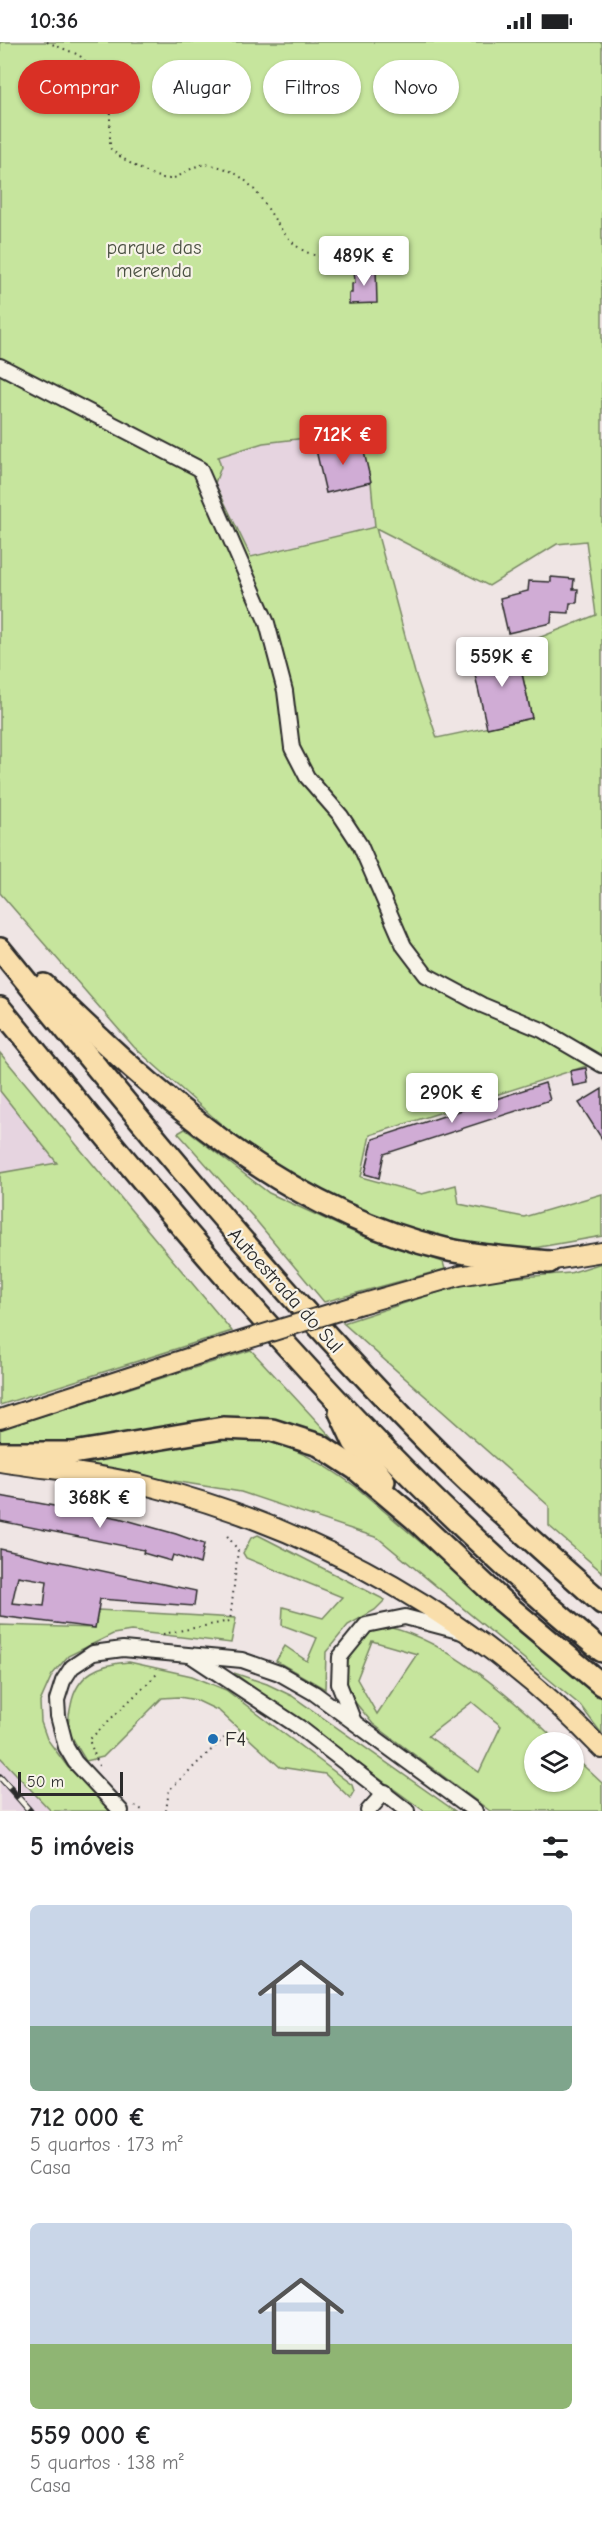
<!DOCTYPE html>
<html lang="pt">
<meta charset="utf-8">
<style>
:root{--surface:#fff;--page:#f2f2f2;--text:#202124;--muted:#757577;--accent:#d93025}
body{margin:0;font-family:"Comic Neue",sans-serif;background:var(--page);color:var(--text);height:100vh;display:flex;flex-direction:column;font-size:22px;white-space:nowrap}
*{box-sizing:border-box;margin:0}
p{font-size:20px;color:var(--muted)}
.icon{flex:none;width:33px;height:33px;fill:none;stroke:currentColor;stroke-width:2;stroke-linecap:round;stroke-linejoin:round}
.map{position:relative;height:1769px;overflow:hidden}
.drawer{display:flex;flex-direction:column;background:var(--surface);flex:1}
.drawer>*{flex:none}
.hud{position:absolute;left:18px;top:18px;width:567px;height:54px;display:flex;gap:12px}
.buttons{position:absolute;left:524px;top:1690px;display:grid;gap:12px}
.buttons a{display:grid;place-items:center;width:60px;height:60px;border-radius:50%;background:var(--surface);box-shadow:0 2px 4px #0004;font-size:30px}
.scale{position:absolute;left:18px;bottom:15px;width:105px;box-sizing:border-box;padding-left:6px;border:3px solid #2b2b2b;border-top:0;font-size:16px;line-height:21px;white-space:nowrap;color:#2b2b2b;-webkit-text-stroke:4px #f7f3e8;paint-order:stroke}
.price{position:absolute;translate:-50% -51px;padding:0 14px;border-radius:6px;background:#fff;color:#222;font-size:20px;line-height:39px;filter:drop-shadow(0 2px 3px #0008)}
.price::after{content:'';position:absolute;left:50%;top:36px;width:18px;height:14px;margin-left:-9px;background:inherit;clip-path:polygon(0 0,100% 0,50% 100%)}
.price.on{background:var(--accent);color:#fff}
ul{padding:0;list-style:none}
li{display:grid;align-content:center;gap:12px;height:318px;padding:0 30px}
li span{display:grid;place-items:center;height:186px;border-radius:9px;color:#555}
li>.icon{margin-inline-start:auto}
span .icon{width:108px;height:108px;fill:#fffc;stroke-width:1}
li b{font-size:26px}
h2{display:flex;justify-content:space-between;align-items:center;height:72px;padding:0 30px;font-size:26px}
.tag{padding:0 21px;border-radius:27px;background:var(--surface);box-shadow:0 2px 4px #0004;font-size:21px;line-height:54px}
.tag.on{background:var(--accent);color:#fff}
.status{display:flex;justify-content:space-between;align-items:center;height:42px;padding:0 30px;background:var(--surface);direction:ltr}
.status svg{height:16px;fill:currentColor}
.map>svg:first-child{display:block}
</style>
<div class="status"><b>10:36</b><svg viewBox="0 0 49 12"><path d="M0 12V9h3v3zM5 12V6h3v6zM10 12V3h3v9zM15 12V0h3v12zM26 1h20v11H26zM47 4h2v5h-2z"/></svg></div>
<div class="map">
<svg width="602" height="1769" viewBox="0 0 602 1769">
<rect width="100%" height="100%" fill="#efe5e4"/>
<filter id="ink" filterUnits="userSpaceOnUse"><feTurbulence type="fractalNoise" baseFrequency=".0167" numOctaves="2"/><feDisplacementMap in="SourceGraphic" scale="12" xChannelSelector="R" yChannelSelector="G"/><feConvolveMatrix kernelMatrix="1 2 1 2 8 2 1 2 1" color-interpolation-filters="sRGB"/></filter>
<g filter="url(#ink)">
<!-- built -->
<g fill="#e6d4e0">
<polygon points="358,390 371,440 375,485 251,515 215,441 221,425 218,415 263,401"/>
<polygon points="0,1049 58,1121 0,1131"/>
<polygon points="0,1715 51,1769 0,1769"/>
</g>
<!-- green -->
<g fill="#c6e59d" stroke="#788864" stroke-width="1.5" fill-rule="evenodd">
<path d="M0 0H602V1019L370 1093 361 1135 422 1152 456 1143 459 1162 524 1175 602 1152V1194L528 1207 494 1206 438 1196 331 1156 239 1098 134 1005 0 851ZM358 390 371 440 375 485 251 515 215 441 221 425 218 415 263 401ZM376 486 489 544 557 502 586 499 596 573 516 605 532 676 437 696 415 631Z"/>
<polygon points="0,1011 232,1289 0,1363 0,1131 57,1121 0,1049"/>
<polygon points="185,1087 269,1151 360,1193 443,1220 445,1227 324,1260 254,1176 178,1091"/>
<polygon points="602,1221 602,1530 549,1484 549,1464 343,1281 473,1239 570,1231"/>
<polygon points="251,1308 336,1400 332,1401 288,1382 66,1407 0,1405 0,1387"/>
<path d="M254 1395C297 1406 320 1419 356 1445L602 1655V1692L580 1663 378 1496 241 1450 112 1429 65 1424 194 1398Z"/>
<polygon points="258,1493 385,1558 375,1568 348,1583 326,1610 325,1647 276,1619 285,1604 307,1619 317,1596 282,1583 283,1565 323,1576 342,1555 246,1516 243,1511 251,1496"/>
<polygon points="98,1568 236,1576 231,1601 131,1589 113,1592 68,1614 52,1633 40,1660 41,1680 47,1697 67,1724 113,1769 51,1769 0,1715 0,1583 95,1586"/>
<path d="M388 1585C449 1599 514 1658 559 1701H534V1740H573V1714L602 1741V1769H490L373 1682 350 1654 346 1643 345 1633 348 1617 358 1602 371 1590ZM372 1599 417 1612 377 1672 357 1637ZM472 1660 501 1684 479 1730 428 1694Z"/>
<path d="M129 1620 192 1634 226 1648 352 1743 354 1749 350 1756 325 1732 280 1725 219 1669 196 1658 179 1655 162 1656 103 1715 86 1719C81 1710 74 1700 70 1691 67 1682 69 1671 71 1663 77 1631 100 1622 129 1620Z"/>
<polygon points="234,1631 267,1642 292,1654 455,1769 424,1769"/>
</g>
<!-- building -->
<g fill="#d0acd5" stroke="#2b2b2b" stroke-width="1.5" fill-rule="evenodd">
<polygon points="376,226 377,261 349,262 349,251 352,251 352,242 355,241 354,227"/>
<polygon points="361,397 371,440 326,451 316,408"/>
<polygon points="551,535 574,537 573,547 578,547 577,561 570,561 569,571 552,570 551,581 508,591 500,556 528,549 529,539 551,540"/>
<polygon points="516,605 532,676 487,686 471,615"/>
<polygon points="586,1026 588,1041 573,1044 570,1029"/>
<polygon points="545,1041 550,1058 384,1112 379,1136 365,1132 373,1097"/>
<polygon points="602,1047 602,1097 579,1061"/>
<polygon points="0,1454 119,1476 176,1492 204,1502 200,1522 173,1513 171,1519 143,1511 144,1508 0,1479"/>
<path d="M0 1507 196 1549 194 1564 100 1557 95 1586 0 1574ZM18 1534 47 1539 44 1564 12 1561Z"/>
</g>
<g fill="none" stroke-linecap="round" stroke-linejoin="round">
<!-- minor casing -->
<g stroke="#2b2b2b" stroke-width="18">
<g id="minor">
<polyline points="0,324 200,427 267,581 285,649 292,706 307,735 341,774 360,803 404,904 426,933 482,963 542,988 602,1023"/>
<polyline points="193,1615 299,1685 407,1769"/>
<polyline points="354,1680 339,1642 340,1615 366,1583 405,1575 462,1590"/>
<polyline points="121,1769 75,1720 66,1705 58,1674 57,1658 63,1639 72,1625 93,1611 123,1607 242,1618 279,1631 314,1651 475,1769"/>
<polyline points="368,1769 385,1750"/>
</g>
</g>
<!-- major casing -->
<g stroke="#2b2b2b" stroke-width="22">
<g id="major">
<polyline points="361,1262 459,1234 602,1210"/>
<polyline points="0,1377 209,1309"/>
<path d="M0 1420C49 1428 100 1431 148 1444 319 1487 480 1579 602 1707"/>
</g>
</g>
<!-- highway casing -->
<g stroke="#2b2b2b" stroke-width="26">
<g id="highway">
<path d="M0 907C130 1067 260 1226 403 1375 466 1441 534 1501 602 1561"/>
<path d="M44 943C158 1054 286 1170 445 1207 478 1215 515 1216 549 1220"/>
<path d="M0 966C186 1193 374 1421 602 1609"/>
<polyline points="340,1370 354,1400 384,1439"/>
<polyline points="0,1411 73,1411 223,1386 272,1388 319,1403 356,1427 415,1477 502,1559 602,1643"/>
</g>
</g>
<!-- path -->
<g stroke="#2b2b2b" stroke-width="2" stroke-dasharray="1.5 4.5" stroke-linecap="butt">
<path d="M47 0 79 13 89 23 106 51 110 59V106C119 116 161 142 174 136 188 131 195 120 211 123 270 133 268 196 311 212 324 217 338 216 352 216"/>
<polyline points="163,1592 230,1579 238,1508 225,1491"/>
<polyline points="99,1724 89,1698 157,1632"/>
<polyline points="135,1764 144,1769"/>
<polyline points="166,1769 169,1748 224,1696"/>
</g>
<!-- minor -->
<use href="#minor" stroke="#f7f3e8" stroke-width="14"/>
<!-- major -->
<use href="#major" stroke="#f9deab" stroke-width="18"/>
<!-- highway -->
<use href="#highway" stroke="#f9deab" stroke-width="21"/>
<!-- rail casing -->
<g stroke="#2b2b2b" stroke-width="7">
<polyline id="rail" points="0,1735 30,1769"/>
</g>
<!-- rail -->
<use href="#rail" stroke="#f7f3e8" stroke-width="4.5" stroke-dasharray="14" stroke-linecap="butt"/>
<!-- major-bridge casing -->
<g stroke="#2b2b2b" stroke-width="22" stroke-linecap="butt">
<polyline id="major-bridge" points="209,1309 361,1262"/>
</g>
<!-- major-bridge -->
<use href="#major-bridge" stroke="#f9deab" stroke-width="18"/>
</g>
</g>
<!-- markers -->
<circle fill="#1f6fb2" stroke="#f7f3e8" stroke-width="2" cx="213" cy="1697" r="6"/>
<g text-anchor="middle" stroke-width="4.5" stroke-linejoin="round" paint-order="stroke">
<!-- park labels -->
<g font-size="20" fill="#4a5042" stroke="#f7f3e8">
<text x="154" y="212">parque das<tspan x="154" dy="23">merenda</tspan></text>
</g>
<!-- street labels -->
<g font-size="20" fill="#2b2b2b" stroke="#f7f3e8">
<text transform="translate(286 1248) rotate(48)" y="7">Autoestrada do Sul</text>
</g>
<!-- poi labels -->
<g font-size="20" fill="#2b2b2b" stroke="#f7f3e8" text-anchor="start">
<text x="225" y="1704">F4</text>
</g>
</g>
</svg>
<div class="buttons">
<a><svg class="icon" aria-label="layers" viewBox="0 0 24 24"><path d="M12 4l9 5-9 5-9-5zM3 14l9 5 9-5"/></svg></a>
</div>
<div class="scale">50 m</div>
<b class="price" style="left:364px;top:245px">489K €</b>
<b class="price on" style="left:343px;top:424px">712K €</b>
<b class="price" style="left:502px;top:646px">559K €</b>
<b class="price" style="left:452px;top:1082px">290K €</b>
<b class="price" style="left:100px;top:1487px">368K €</b>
<div class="hud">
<a class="tag on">Comprar</a>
<a class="tag">Alugar</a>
<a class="tag">Filtros</a>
<a class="tag">Novo</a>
</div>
</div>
<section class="drawer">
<h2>5 imóveis<svg class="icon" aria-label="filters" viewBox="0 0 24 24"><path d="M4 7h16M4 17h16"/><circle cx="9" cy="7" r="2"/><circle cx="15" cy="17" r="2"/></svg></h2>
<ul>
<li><span style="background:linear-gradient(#c9d6e8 65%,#7fa58c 0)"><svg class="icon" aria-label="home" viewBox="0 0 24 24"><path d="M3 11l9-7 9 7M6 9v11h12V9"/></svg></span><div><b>712 000 €</b><p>5 quartos · 173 m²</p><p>Casa</p></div></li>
<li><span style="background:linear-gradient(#c9d6e8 65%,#8fb573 0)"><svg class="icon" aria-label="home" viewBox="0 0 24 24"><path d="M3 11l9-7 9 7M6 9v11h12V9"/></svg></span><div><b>559 000 €</b><p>5 quartos · 138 m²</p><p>Casa</p></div></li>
</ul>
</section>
